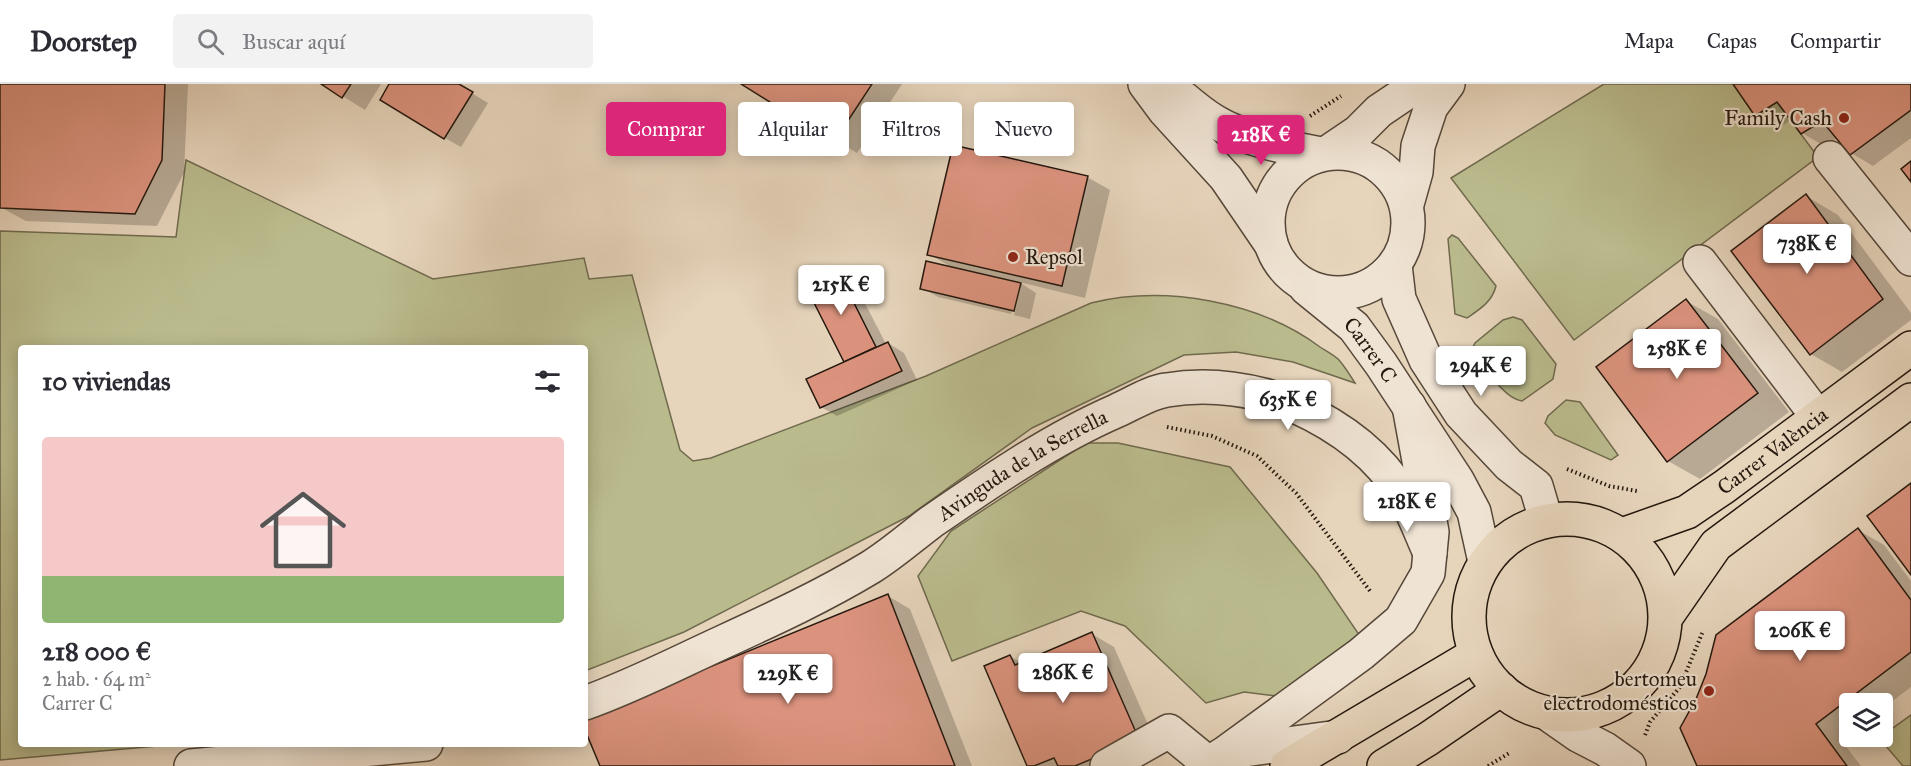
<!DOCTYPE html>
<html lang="es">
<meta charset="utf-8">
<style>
:root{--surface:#fff;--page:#f2f2f3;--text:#2b2b33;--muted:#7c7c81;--line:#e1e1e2;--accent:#db2777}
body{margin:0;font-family:"IM FELL Great Primer",serif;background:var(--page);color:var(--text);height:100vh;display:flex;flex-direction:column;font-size:22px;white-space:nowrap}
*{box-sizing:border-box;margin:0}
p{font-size:20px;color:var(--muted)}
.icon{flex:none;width:33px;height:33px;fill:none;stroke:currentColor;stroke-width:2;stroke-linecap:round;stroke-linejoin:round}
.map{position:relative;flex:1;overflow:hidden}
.side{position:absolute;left:18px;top:261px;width:570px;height:402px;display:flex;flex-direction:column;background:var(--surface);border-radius:6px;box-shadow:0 3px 15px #0003}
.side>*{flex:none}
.guide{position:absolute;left:606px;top:18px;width:570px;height:54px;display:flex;gap:12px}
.controls{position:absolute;left:1839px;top:609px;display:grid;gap:12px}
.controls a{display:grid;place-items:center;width:54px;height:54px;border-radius:6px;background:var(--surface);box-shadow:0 3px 15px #0003;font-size:30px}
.price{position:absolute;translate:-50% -51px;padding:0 14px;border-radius:6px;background:#fff;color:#222;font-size:20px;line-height:39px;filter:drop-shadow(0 2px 3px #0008)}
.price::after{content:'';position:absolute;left:50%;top:36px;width:18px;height:14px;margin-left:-9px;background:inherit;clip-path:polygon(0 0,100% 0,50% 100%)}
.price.selected{background:var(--accent);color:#fff}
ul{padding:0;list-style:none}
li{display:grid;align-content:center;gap:12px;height:318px;padding:0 24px}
li span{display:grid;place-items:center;height:186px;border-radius:6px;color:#555}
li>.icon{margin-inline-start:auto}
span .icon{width:108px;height:108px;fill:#fffc;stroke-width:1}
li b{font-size:26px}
h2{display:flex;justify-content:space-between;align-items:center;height:72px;padding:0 24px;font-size:26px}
.tag{padding:0 21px;border-radius:6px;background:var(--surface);box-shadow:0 3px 15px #0003;font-size:21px;line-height:54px}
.tag.selected{background:var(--accent);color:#fff}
header{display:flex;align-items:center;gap:36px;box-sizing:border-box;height:84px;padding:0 30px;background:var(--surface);border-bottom:2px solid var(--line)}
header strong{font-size:28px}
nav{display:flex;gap:33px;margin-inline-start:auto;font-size:21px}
.search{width:420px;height:54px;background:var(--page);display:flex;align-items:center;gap:15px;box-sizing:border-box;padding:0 21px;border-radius:6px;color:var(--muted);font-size:22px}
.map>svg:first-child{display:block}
</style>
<header>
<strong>Doorstep</strong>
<div class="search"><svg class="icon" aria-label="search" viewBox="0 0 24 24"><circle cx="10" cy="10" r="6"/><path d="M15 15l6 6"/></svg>Buscar aquí</div>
<nav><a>Mapa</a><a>Capas</a><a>Compartir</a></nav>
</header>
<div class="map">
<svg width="1911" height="682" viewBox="0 0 1911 682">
<rect width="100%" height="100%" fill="#e6d4bb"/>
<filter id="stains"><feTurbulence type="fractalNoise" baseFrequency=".00333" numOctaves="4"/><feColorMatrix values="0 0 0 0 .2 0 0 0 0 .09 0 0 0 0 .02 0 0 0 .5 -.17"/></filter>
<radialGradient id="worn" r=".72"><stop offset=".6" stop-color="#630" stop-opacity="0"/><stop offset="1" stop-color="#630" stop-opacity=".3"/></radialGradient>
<!-- green -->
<g fill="#babb8d" stroke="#706a4e" stroke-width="1.5">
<polygon points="1604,0 1733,0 1755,32 1777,18 1818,73 1574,256 1451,94"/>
<path d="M186 76 433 195 584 174 589 195 632 191 680 366 693 377 711 374 926 292 1091 219C1165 201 1258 217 1320 263 1326 267 1334 271 1339 276 1345 283 1350 291 1355 299L1293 278 1236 268 1184 271 1032 344 909 432 684 548 585 587V264H21V660H180L0 676V147L176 153Z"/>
<path d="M1452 151 1458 154 1496 202C1492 218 1480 225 1467 234L1455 230 1448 155Z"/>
<path d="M1513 233 1522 236 1556 280 1553 295 1522 317C1504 315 1486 284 1475 270L1473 263 1475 259 1503 236Z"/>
<polygon points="1566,316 1580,318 1618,371 1611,376 1555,351 1545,339 1548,332"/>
<polygon points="1086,359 1118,359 1230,383 1317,489 1362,555 1285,613 1244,608 1206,619 1125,542 1081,527 952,577 918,492 951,447"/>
<polygon points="1911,631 1911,682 1903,682 1879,654"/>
</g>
<!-- shadow -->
<g fill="#0003">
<polygon points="0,0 188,0 184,89 157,142 26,137 0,123"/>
<polygon points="323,0 381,0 365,26"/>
<polygon points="391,0 457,0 488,19 461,63 445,54"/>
<polygon points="745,0 902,0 857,69"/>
<polygon points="1735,0 1911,0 1911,54 1873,82 1851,69 1838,54 1824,62 1802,49 1792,35 1779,44 1756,31"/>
<polygon points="1087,93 1110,106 1085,214 1019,198 1036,209 1030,235 1014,231 1021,203 1018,203 1011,230 938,213 922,204 953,184 929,170"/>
<polygon points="1806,112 1838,131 1911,229 1911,236 1842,288 1811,270"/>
<polygon points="838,188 854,198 886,260 888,259 904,269 917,296 837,332 821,323 846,278"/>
<polygon points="1686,217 1718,235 1789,328 1700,395 1668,377 1598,284"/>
<polygon points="1858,446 1884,461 1911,497 1911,603 1882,625 1882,620 1850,620 1850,650 1841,656 1861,682 1699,682"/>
<polygon points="888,512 910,525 972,682 601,682 585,642 585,635"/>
<polygon points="1092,550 1114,563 1160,668 1127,682 1028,682 1010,572 1023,580"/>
</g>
<!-- building -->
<g fill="#dc937e" stroke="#25180e" stroke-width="1.5">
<polygon points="0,0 165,0 162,76 135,130 0,124"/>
<polygon points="321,0 351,0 342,14"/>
<polygon points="389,0 459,0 473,8 444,55 380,16"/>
<polygon points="741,0 872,0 834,58"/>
<polygon points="1733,0 1911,0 1911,26 1850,71 1822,37 1801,50 1777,18 1755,32"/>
<polygon points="953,61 1088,92 1062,202 927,171"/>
<polygon points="1911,77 1911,98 1901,85"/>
<polygon points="1806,110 1883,215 1810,271 1731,167"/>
<polygon points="926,177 1021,199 1014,227 920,205"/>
<polygon points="838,187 876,263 844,278 805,201"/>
<polygon points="1686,215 1758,309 1667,378 1596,283"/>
<polygon points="888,258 902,287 820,324 806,295"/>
<polygon points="1911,399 1911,491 1867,432"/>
<polygon points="1858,444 1911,516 1911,568 1816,640 1847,682 1697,682 1680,644 1696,615 1706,590 1716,551"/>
<polygon points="888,510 955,682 600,682 585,646 585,634"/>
<polygon points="1092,548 1139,655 1075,682 1058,682 1054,674 1034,682 1027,682 984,582 1010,571 1015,581"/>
</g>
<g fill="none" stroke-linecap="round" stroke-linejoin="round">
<!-- minor casing -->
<g stroke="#554739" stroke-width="36">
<g id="minor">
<polyline points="1145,0 1165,27 1226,94 1271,160"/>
<path d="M1166 0C1182 12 1197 27 1214 37 1243 55 1287 64 1321 70"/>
<circle cx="1338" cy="139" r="70"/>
<polyline points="1327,69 1358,48 1379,27 1419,0"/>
<polyline points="1830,74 1911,175"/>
<polyline points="1407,120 1416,88 1418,62 1431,23 1448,0"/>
<polyline points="1700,178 1818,333"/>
<polyline points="1395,181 1399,215 1426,276 1461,330 1509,381 1536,402 1546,436"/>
<path id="s1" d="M1306 204 1354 243 1381 280 1457 396 1474 428 1485 478"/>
<path id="s2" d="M585 619C633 602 677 579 723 558 773 535 823 512 871 483 892 470 911 453 931 438 989 398 1052 355 1116 327 1132 320 1150 308 1167 306 1209 299 1257 305 1295 322 1337 341 1378 370 1402 410 1414 428 1421 450 1430 469"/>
<polyline points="1548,630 1578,651 1605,665 1629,682"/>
<polyline points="1229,668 1338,653"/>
<polyline points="191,682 426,660"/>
<polyline points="1107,682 1169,647 1208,679"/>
<polyline points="1204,682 1225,669 1361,570 1401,536 1428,489 1432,448 1409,322"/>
</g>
</g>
<!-- major casing -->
<g stroke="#25180e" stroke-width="36">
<g id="major">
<circle cx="1567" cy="533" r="98"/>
<path id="s3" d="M1622 451 1687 428 1724 403 1911 264"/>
<polyline points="1666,533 1716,461 1911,316"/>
<polyline points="1287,682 1476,570"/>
<polyline points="1384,682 1428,655 1501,605"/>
</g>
</g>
<!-- path -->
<g stroke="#25180e" stroke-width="4" stroke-dasharray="1.5 3" stroke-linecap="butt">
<polyline points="1310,32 1341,12"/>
<polyline points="1167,343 1212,352 1257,372 1296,409 1370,507"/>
<polyline points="1567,385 1609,402 1637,407"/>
<polyline points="1645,651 1650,638 1680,603 1703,547"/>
<polyline points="1488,682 1511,668"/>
</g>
<!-- minor -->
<use href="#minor" stroke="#efe3d3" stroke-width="33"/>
<!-- major -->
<use href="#major" stroke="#e6d4bb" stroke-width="33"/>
</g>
<!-- markers -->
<g fill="#8f2418" stroke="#efe3d3" stroke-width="2">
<circle cx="1844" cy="34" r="6"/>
<circle cx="1013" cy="173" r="6"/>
<circle cx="1709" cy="607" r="6"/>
</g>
<g text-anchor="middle" stroke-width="4.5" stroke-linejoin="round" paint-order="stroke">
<!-- poi labels -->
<g font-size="21" fill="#25180e" stroke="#efe3d3" text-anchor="end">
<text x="1832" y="41">Family Cash</text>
<text x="1025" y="180" text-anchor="start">Repsol</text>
<text x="1697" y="602">bertomeu<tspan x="1697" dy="24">electrodomésticos</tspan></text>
</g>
<!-- street labels -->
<g font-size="21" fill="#25180e" stroke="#efe3d3">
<text dy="7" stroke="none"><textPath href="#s1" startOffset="90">Carrer C</textPath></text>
<text dy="7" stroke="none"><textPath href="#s3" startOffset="174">Carrer València</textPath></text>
<text dy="7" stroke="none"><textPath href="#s2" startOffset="500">Avinguda de la Serrella</textPath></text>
</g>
</g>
<rect width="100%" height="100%" filter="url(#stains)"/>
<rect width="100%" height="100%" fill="url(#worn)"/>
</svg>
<div class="controls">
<a><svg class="icon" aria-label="layers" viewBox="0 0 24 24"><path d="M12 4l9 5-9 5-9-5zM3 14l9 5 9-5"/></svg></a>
</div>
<b class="price selected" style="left:1261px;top:82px">218K €</b>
<b class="price" style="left:1807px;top:191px">738K €</b>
<b class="price" style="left:841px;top:232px">215K €</b>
<b class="price" style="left:1677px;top:296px">258K €</b>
<b class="price" style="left:1481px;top:313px">294K €</b>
<b class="price" style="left:1288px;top:347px">635K €</b>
<b class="price" style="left:1407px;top:449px">218K €</b>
<b class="price" style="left:1800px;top:578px">206K €</b>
<b class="price" style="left:1063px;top:620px">286K €</b>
<b class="price" style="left:788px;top:621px">229K €</b>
<div class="guide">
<a class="tag selected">Comprar</a>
<a class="tag">Alquilar</a>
<a class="tag">Filtros</a>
<a class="tag">Nuevo</a>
</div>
<section class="side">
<h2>10 viviendas<svg class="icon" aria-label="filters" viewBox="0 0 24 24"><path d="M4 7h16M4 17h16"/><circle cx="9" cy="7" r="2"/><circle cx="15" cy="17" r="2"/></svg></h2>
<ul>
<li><span style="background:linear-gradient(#f6c9c9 75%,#8fb573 0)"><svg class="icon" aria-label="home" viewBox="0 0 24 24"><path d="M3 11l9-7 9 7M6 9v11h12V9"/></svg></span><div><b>218 000 €</b><p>2 hab. · 64 m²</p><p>Carrer C</p></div></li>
</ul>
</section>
</div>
